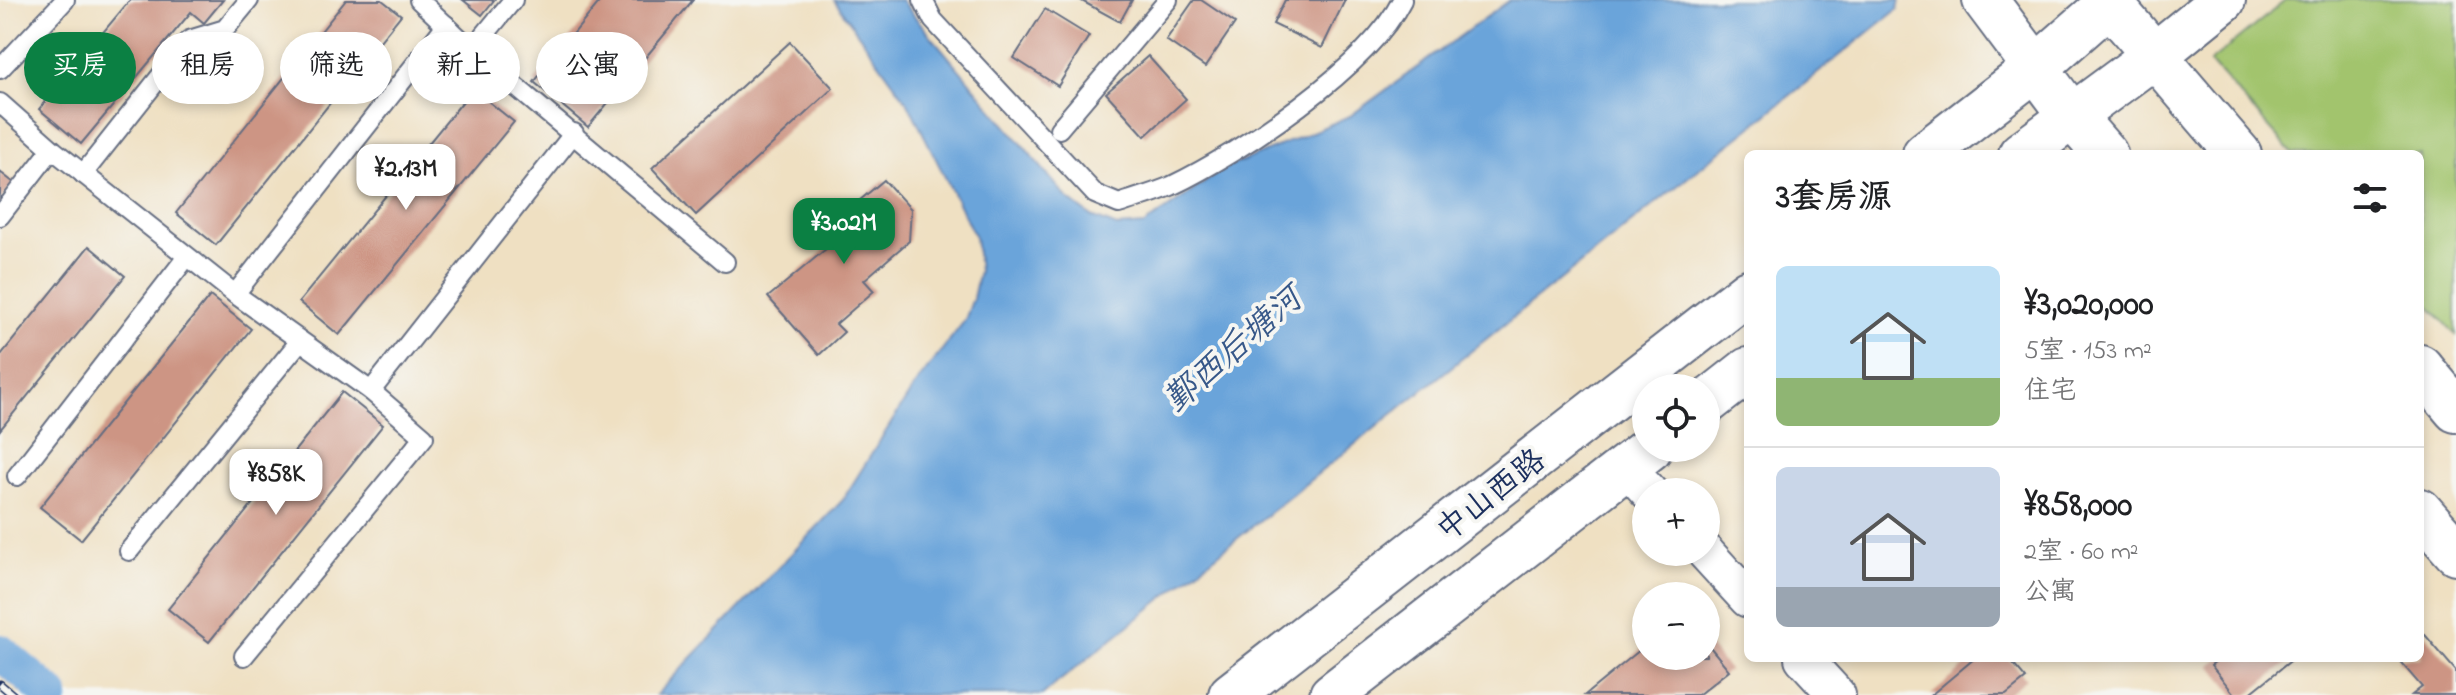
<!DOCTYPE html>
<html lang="zh">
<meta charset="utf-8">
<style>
:root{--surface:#fff;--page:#f6f6f6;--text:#202124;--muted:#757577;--line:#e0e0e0;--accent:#0b8043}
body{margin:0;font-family:"Indie Flower","LXGW WenKai TC",sans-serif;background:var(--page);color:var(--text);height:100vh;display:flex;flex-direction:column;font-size:30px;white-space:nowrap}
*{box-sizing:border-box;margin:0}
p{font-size:26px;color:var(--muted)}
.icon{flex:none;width:44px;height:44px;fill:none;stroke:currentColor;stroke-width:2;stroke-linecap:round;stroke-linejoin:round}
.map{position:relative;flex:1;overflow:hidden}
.details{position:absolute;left:1744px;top:150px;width:680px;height:512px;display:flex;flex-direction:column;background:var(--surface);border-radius:12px;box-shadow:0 4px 12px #0003}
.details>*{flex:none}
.top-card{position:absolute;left:24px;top:32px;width:760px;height:72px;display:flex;gap:16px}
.tools{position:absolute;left:1632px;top:374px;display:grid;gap:16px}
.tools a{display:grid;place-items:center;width:88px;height:88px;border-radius:50%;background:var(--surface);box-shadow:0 4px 12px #0003;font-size:40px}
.price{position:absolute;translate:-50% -68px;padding:0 18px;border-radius:16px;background:#fff;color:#222;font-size:26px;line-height:52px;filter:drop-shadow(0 2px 4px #0008)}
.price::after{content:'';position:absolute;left:50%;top:48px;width:24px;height:18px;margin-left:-12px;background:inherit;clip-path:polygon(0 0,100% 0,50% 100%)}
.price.active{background:var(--accent);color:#fff}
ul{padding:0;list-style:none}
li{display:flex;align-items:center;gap:24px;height:200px;padding:0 32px}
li+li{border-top:2px solid var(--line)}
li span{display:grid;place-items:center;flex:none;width:224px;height:160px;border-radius:12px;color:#555}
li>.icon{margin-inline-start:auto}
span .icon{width:96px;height:96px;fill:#fffc;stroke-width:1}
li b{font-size:34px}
h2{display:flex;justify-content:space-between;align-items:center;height:96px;padding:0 32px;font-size:34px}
.tag{padding:0 28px;border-radius:36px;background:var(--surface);box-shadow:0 4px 12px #0003;font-size:28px;line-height:72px}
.tag.active{background:var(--accent);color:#fff}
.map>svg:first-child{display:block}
</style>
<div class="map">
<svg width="2456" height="695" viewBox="0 0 2456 695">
<rect width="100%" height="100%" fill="#f6f6f2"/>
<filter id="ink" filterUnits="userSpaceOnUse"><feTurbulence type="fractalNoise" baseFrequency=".0125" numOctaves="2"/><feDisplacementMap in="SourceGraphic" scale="16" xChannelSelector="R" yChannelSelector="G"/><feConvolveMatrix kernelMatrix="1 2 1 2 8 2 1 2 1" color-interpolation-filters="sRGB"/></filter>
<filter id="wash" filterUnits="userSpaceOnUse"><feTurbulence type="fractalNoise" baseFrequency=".006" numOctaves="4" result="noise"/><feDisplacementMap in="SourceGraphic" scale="32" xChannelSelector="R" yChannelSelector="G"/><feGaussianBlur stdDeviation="1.8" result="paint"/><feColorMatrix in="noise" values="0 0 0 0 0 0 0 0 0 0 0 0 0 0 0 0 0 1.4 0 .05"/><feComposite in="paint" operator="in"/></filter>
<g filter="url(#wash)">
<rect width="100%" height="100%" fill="#efe0c2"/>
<!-- green -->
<polygon fill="#a2c46d" stroke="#5e7a66" stroke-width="2" points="2286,0 2456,0 2456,335 2420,295 2420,154 2293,154 2210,62"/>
<!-- water -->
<polygon fill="#6ba4da" stroke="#436a9c" stroke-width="2" points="834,0 901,0 1067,198 1092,217 1117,227 1144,225 1224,169 1350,116 1510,0 1900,0 1898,9 1042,695 656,695 842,501 915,385 965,320 973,298 979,271 975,237 908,103"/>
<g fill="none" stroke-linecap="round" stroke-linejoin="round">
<!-- canal -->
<polyline stroke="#6ba4da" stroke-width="36" points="0,652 51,695"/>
</g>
<g id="blocks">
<!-- building -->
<g fill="#cd9584">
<polygon points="130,0 223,0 204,23 191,12 81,144 39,109"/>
<polygon points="346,0 382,0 401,15 216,245 176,213"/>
<polygon points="463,0 494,0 482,15"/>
<polygon points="601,0 693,0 588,127 534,82"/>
<polygon points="1080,0 1132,0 1120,22"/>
<polygon points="1194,0 1201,0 1235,23 1205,67 1166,40"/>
<polygon points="1285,0 1345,0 1322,48 1273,24"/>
<polygon points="1045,9 1089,36 1058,86 1014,58"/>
<polygon points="790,42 833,88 696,215 652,168"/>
<polygon points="1148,56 1186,99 1145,136 1106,93"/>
<polygon points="473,89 514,122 339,335 299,302"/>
<polygon points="0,172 14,183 0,200"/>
<polygon points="884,180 911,209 909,241 864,280 874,291 836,324 844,332 819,355 768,297 826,249 815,238"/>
<polygon points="89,246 125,276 0,430 0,356"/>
<polygon points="210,296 251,329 81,540 40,507"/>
<polygon points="342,392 383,425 209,642 168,609"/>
<polygon points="2420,629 2456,671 2456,695 2412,695 2422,687 2397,658 2420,658"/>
<polygon points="1706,642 1729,670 1698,695 1585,695 1646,645 1646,656 1706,656"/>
<polygon points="1975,658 2008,658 2026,679 2006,695 1931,695"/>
<polygon points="2220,658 2294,658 2248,695 2235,695 2211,665"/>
</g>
</g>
</g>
<g filter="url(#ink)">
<use href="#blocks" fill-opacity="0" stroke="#656d81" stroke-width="2"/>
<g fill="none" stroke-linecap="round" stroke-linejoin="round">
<!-- lane casing -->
<g stroke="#656d81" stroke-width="22">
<g id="lane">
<polyline points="419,0 472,50 725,262"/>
<path d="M923 0 933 20 1095 194 1119 204C1136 198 1155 193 1171 186 1240 153 1368 68 1402 0"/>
<polyline points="446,25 235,294 371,391 574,133"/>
<polyline points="472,50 513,0"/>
<polyline points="0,69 65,0"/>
<polyline points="0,103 52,149 235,294"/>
<polyline points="1059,129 1168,0"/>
<polyline points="83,174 189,40 225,29 249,0"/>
<polyline points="0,216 52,149"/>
<polyline points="17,476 186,258"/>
<polyline points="129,551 300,341"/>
<polyline points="244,656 424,437 371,391"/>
</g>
</g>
<!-- street casing -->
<g stroke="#656d81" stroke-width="40">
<g id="street">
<polyline points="1626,467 1649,492"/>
<polyline points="1705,552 1748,599"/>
<polyline points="1803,658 1837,695"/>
</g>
</g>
<!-- primary casing -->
<g stroke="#656d81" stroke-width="48">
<g id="primary">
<polyline points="1985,0 2071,115 2105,154"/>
<polyline points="2107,0 2239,154"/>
<polyline points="1925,154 2037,67 2113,0"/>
<polyline points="2021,154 2155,55 2223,0"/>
<polyline points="2420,367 2456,410"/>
<polyline points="1706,403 1748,370"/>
<polyline points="2420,511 2456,552"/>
<polyline points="1231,695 1748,292"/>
<polyline points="1332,695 1650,448"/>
</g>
</g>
<!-- lane -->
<use href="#lane" stroke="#fff" stroke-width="18"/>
<!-- street -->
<use href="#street" stroke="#fff" stroke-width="36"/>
<!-- primary -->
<use href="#primary" stroke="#fff" stroke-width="44"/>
<!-- rail casing -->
<g stroke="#1b2f5e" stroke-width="9">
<polyline id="rail" points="0,684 13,695"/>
</g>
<!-- rail -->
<use href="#rail" stroke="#f6f6f2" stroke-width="6" stroke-dasharray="18" stroke-linecap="butt"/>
</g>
</g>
<g text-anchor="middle" stroke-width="8" stroke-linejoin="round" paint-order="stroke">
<!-- street labels -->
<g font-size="32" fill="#1b2f5e" stroke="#f6f6f2">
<text transform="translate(1490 494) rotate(-38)" y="11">中山西路</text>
</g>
<!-- water labels -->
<g font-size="34" font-style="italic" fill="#375889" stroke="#f6f6f2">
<text transform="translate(1232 348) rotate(-41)" y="12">鄞西后塘河</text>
</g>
</g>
</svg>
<div class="tools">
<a><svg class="icon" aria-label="locate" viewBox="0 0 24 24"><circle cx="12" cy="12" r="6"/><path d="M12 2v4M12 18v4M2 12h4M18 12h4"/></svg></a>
<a>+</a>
<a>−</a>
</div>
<b class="price" style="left:406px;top:212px">¥2.13M</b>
<b class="price active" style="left:844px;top:266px">¥3.02M</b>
<b class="price" style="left:276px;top:517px">¥858K</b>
<div class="top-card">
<a class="tag active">买房</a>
<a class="tag">租房</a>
<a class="tag">筛选</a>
<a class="tag">新上</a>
<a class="tag">公寓</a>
</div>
<section class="details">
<h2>3套房源<svg class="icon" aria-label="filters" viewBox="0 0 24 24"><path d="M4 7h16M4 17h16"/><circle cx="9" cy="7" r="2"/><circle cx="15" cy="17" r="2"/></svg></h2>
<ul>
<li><span style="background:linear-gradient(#bfe0f5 70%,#8fb573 0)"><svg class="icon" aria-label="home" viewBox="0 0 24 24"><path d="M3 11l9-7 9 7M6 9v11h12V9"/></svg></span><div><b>¥3,020,000</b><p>5室 · 153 m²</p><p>住宅</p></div></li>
<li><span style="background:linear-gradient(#c9d6e8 75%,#9aa5b1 0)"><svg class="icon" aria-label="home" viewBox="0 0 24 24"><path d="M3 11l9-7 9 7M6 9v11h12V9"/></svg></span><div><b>¥858,000</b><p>2室 · 60 m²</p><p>公寓</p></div></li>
</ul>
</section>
</div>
